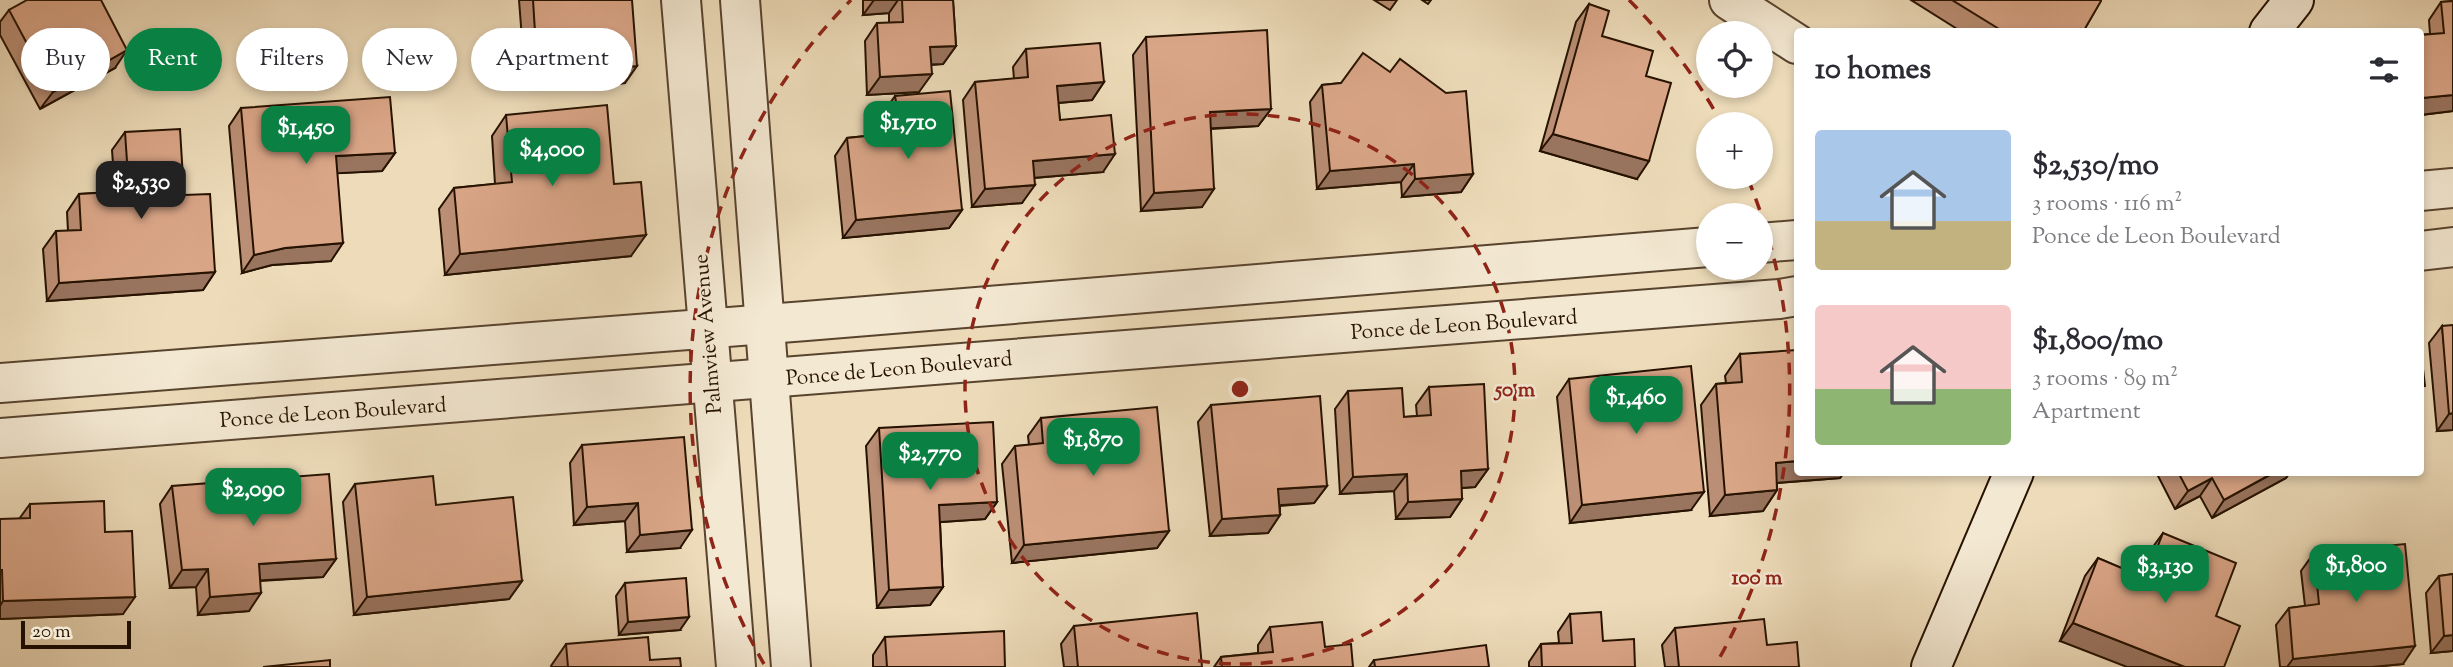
<!DOCTYPE html>
<meta charset="utf-8">
<style>
:root{--surface:#fff;--page:#f2f2f3;--text:#2b2b33;--muted:#7c7c81;--accent:#0b8043}
body{margin:0;font-family:"Sorts Mill Goudy",serif;background:var(--page);color:var(--text);height:100vh;display:flex;flex-direction:column;font-size:26px;white-space:nowrap}
*{box-sizing:border-box;margin:0}
p{font-size:23px;color:var(--muted)}
.icon{flex:none;width:38px;height:38px;fill:none;stroke:currentColor;stroke-width:2;stroke-linecap:round;stroke-linejoin:round}
.map{position:relative;flex:1;overflow:hidden}
.side{position:absolute;left:1794px;top:28px;width:630px;height:448px;display:flex;flex-direction:column;background:var(--surface);border-radius:7px;box-shadow:0 4px 10px #0003}
.side>*{flex:none}
.hud{position:absolute;left:21px;top:28px;width:665px;height:63px;display:flex;gap:14px}
.fabs{position:absolute;left:1696px;top:21px;display:grid;gap:14px}
.fabs a{display:grid;place-items:center;width:77px;height:77px;border-radius:50%;background:var(--surface);box-shadow:0 4px 10px #0003;font-size:35px}
.scale{position:absolute;left:21px;bottom:18px;width:110px;box-sizing:border-box;padding-left:7px;border:4px solid #261200;border-top:0;font-size:19px;line-height:24px;white-space:nowrap;color:#261200;-webkit-text-stroke:5px #f3e8d2;paint-order:stroke}
.price{position:absolute;translate:-50% -60px;padding:0 16px;border-radius:14px;background:var(--accent);color:#fff;font-size:23px;line-height:46px;filter:drop-shadow(0 2px 4px #0008)}
.price::after{content:'';position:absolute;left:50%;top:42px;width:21px;height:16px;margin-left:-10px;background:inherit;clip-path:polygon(0 0,100% 0,50% 100%)}
.price.selected{background:#222;color:#fff}
ul{padding:0;list-style:none}
li{display:flex;align-items:center;gap:21px;height:175px;padding:0 21px}
li span{display:grid;place-items:center;flex:none;width:196px;height:140px;border-radius:7px;color:#555}
li>.icon{margin-inline-start:auto}
span .icon{width:84px;height:84px;fill:#fffc;stroke-width:1}
li b{font-size:30px}
h2{display:flex;justify-content:space-between;align-items:center;height:84px;padding:0 21px;font-size:30px}
.pill{padding:0 24px;border-radius:32px;background:var(--surface);box-shadow:0 4px 10px #0003;font-size:24px;line-height:63px}
.pill.selected{background:var(--accent);color:#fff}
.map>svg:first-child{display:block}
</style>
<div class="map">
<svg width="2453" height="667" viewBox="0 0 2453 667">
<rect width="100%" height="100%" fill="#eddbb9"/>
<filter id="stains"><feTurbulence type="fractalNoise" baseFrequency=".00286" numOctaves="4"/><feColorMatrix values="0 0 0 0 .2 0 0 0 0 .09 0 0 0 0 .02 0 0 0 .5 -.17"/></filter>
<radialGradient id="worn" r=".72"><stop offset=".6" stop-color="#630" stop-opacity="0"/><stop offset="1" stop-color="#630" stop-opacity=".3"/></radialGradient>
<g fill="none" stroke-linecap="round" stroke-linejoin="round">
<!-- street casing -->
<g stroke="#58442e" stroke-width="42">
<g id="street">
<polyline points="681,0 736,667"/>
<polyline points="740,0 791,667"/>
<polyline points="1729,0 1797,44"/>
<polyline points="2420,191 2453,188"/>
<polyline points="1760,243 1797,240"/>
<polyline points="2420,251 2453,247"/>
<polyline points="0,383 806,321 1708,247"/>
<polyline points="0,438 1779,299 1797,296"/>
</g>
</g>
<!-- secondary casing -->
<g stroke="#261200" stroke-width="42">
<g id="secondary">
<polyline points="2269,32 2294,0"/>
<polyline points="1931,667 2014,472"/>
</g>
</g>
<!-- street -->
<use href="#street" stroke="#f3e8d2" stroke-width="38"/>
<!-- secondary -->
<use href="#secondary" stroke="#f3e8d2" stroke-width="38"/>
</g>
<!-- wall -->
<g fill="#bb8f75" stroke="#261200" stroke-width="2">
<polygon points="519,0 632,0 625,83 550,89 548,64 524,65"/>
<polygon points="863,0 953,0 956,46 943,64 931,65 919,92 867,95 865,41 877,23 889,23 889,13 863,15"/>
<polygon points="1374,0 1397,0 1390,10"/>
<polygon points="1422,0 1431,0 1428,4"/>
<polygon points="1911,0 2101,0 2083,32 1962,32"/>
<polygon points="2453,1 2453,111 2420,115 2420,35 2430,34 2429,20 2441,2"/>
<polygon points="1589,4 1602,36 1637,179 1540,151 1576,22"/>
<polygon points="9,10 115,68 40,109 0,35 0,22"/>
<polygon points="1146,37 1271,109 1258,126 1211,129 1202,207 1141,211 1133,55"/>
<polygon points="1026,49 1104,82 1092,100 1058,103 1060,120 1103,172 1034,178 1022,203 972,207 963,100 975,82 1014,79 1013,67"/>
<polygon points="1341,83 1473,174 1461,192 1402,197 1401,182 1317,189 1310,102 1322,85"/>
<polygon points="895,96 962,210 949,228 843,238 835,156 847,138 866,136 884,123 883,113"/>
<polygon points="241,108 395,153 382,171 337,173 331,261 272,265 242,273 229,126"/>
<polygon points="506,115 614,184 631,256 445,275 439,209 454,188 495,184 492,136"/>
<polygon points="125,132 184,195 215,272 203,290 47,301 43,249 56,231 68,231 67,212 79,194 115,192 112,150"/>
<polygon points="2442,326 2453,430 2437,431 2429,343"/>
<polygon points="1740,354 1797,472 1844,472 1840,478 1777,483 1777,490 1763,511 1710,516 1701,405 1716,384 1726,383 1725,376"/>
<polygon points="1569,379 1691,510 1570,523 1557,397"/>
<polygon points="1429,387 1488,469 1475,487 1461,488 1462,499 1450,517 1396,519 1394,491 1340,494 1335,409 1348,391 1404,417 1417,416 1416,405"/>
<polygon points="1211,405 1327,486 1314,503 1280,506 1280,515 1268,533 1210,536 1198,422"/>
<polygon points="1041,418 1169,531 1157,548 1012,563 1002,464 1015,446 1029,445 1028,436"/>
<polygon points="879,428 997,502 985,519 940,522 943,587 930,605 877,608 866,446"/>
<polygon points="582,445 680,548 627,552 625,521 574,525 570,463"/>
<polygon points="2156,472 2290,472 2286,478 2212,518 2200,496 2175,509"/>
<polygon points="355,484 436,505 522,581 509,599 354,615 343,502"/>
<polygon points="172,486 336,559 323,577 260,581 249,611 198,615 196,587 170,588 160,504"/>
<polygon points="30,504 105,532 123,614 0,619 0,519 19,519"/>
<polygon points="2163,533 2216,616 2060,641 2085,576 2098,558 2140,576 2150,551"/>
<polygon points="2314,553 2403,664 2372,667 2280,667 2276,625 2289,608 2305,606 2301,571"/>
<polygon points="2453,574 2453,651 2431,653 2426,593 2439,576"/>
<polygon points="625,583 680,630 619,635 616,596"/>
<polygon points="1570,614 1603,641 1635,667 1529,667 1529,662 1541,644 1559,643 1558,632"/>
<polygon points="1074,626 1202,667 1064,667 1061,644"/>
<polygon points="1270,627 1325,647 1353,667 1214,667 1221,657 1258,653 1258,645"/>
<polygon points="1675,628 1767,645 1799,667 1665,667 1662,645"/>
<polygon points="885,637 1005,667 873,667 873,655"/>
<polygon points="566,644 650,660 681,667 552,667 551,666"/>
<polygon points="1374,660 1489,667 1369,667"/>
</g>
<!-- shaded-wall -->
<g fill="#99745f" stroke="#261200" stroke-width="2">
<polygon points="874,0 898,0 889,13 863,15"/>
<polygon points="561,46 548,64 524,65 536,48"/>
<polygon points="956,46 943,64 918,65 930,47"/>
<polygon points="127,50 115,68 40,109 53,92"/>
<polygon points="637,66 625,83 550,89 563,72"/>
<polygon points="932,74 919,92 867,95 880,77"/>
<polygon points="1104,82 1092,100 1045,104 1057,86"/>
<polygon points="2453,95 2453,111 2420,115 2420,100 2422,98"/>
<polygon points="1271,109 1258,126 1198,129 1210,112"/>
<polygon points="1553,134 1649,161 1637,179 1540,151"/>
<polygon points="395,153 382,171 324,174 336,156"/>
<polygon points="1115,154 1103,172 1020,179 1033,161"/>
<polygon points="1414,164 1401,182 1317,189 1330,171"/>
<polygon points="1473,174 1461,192 1402,197 1415,179"/>
<polygon points="1035,185 1022,203 972,207 985,189"/>
<polygon points="1214,189 1202,207 1141,211 1154,193"/>
<polygon points="962,210 949,228 843,238 856,220"/>
<polygon points="646,235 631,256 445,275 460,254"/>
<polygon points="343,243 331,261 272,265 242,273 254,255 285,248"/>
<polygon points="215,272 203,290 47,301 59,283"/>
<polygon points="2453,413 2453,430 2437,431 2449,414"/>
<polygon points="1797,461 1797,472 1844,472 1840,478 1761,484 1776,463"/>
<polygon points="1488,469 1475,487 1448,489 1461,471"/>
<polygon points="2275,472 2290,472 2286,478 2212,518 2224,500"/>
<polygon points="1407,474 1394,491 1340,494 1353,477"/>
<polygon points="2212,478 2200,496 2175,509 2188,491"/>
<polygon points="1327,486 1314,503 1266,506 1278,489"/>
<polygon points="1777,490 1763,511 1710,516 1725,495"/>
<polygon points="1704,492 1691,510 1570,523 1582,505"/>
<polygon points="1462,499 1450,517 1396,519 1408,502"/>
<polygon points="997,502 985,519 926,523 939,505"/>
<polygon points="638,503 625,521 574,525 587,507"/>
<polygon points="1280,515 1268,533 1210,536 1222,519"/>
<polygon points="692,530 680,548 627,552 640,535"/>
<polygon points="1169,531 1157,548 1012,563 1024,545"/>
<polygon points="336,559 323,577 247,581 259,564"/>
<polygon points="208,569 196,587 170,588 182,570"/>
<polygon points="522,581 509,599 354,615 367,597"/>
<polygon points="943,587 930,605 877,608 889,590"/>
<polygon points="261,593 249,611 198,615 210,597"/>
<polygon points="135,597 123,614 0,619 0,606 3,601"/>
<polygon points="689,617 680,630 619,635 628,622"/>
<polygon points="2073,623 2185,667 2127,667 2060,641"/>
<polygon points="2453,635 2453,651 2431,653 2444,636"/>
<polygon points="2415,646 2403,664 2372,667 2287,667 2293,659"/>
</g>
<!-- building -->
<g fill="#daa688" stroke="#261200" stroke-width="2">
<polygon points="27,0 101,0 127,50 53,92 9,10"/>
<polygon points="533,0 632,0 637,66 563,72 561,46 536,48"/>
<polygon points="902,0 953,0 956,46 930,47 932,74 880,77 877,23 903,22"/>
<polygon points="1952,0 2101,0 2101,1 2083,32 2004,32"/>
<polygon points="2453,1 2453,95 2422,98 2420,80 2420,35 2444,33 2441,2"/>
<polygon points="1589,4 1609,11 1602,36 1653,51 1646,76 1671,83 1649,161 1553,134"/>
<polygon points="1267,30 1271,109 1210,112 1214,189 1154,193 1146,37"/>
<polygon points="1100,43 1104,82 1057,86 1060,120 1111,115 1115,154 1033,161 1035,185 985,189 975,82 1028,77 1026,49"/>
<polygon points="1363,53 1390,72 1400,59 1446,93 1466,91 1473,174 1415,179 1414,164 1330,171 1322,85 1341,83"/>
<polygon points="950,91 962,210 856,220 847,138 866,136 898,113 895,96"/>
<polygon points="390,97 395,153 336,156 343,243 285,248 254,255 241,108"/>
<polygon points="607,105 614,184 641,182 646,235 460,254 454,188 512,182 506,115"/>
<polygon points="180,129 184,195 210,194 215,272 59,283 56,231 81,230 79,194 129,191 125,132"/>
<polygon points="2453,325 2453,413 2449,414 2442,326"/>
<polygon points="2420,343 2425,386 2420,387"/>
<polygon points="1797,350 1797,461 1776,463 1777,490 1725,495 1716,384 1742,382 1740,354"/>
<polygon points="1691,366 1704,492 1582,505 1569,379"/>
<polygon points="1484,384 1488,469 1461,471 1462,499 1408,502 1407,474 1353,477 1348,391 1402,388 1404,417 1431,415 1429,387"/>
<polygon points="1320,396 1327,486 1278,489 1280,515 1222,519 1211,405"/>
<polygon points="1157,407 1169,531 1024,545 1015,446 1043,443 1041,418"/>
<polygon points="993,422 997,502 939,505 943,587 889,590 879,428"/>
<polygon points="684,437 692,530 640,535 638,503 587,507 582,445"/>
<polygon points="2178,472 2275,472 2224,500 2212,478 2188,491"/>
<polygon points="329,474 336,559 259,564 261,593 210,597 208,569 182,570 172,486"/>
<polygon points="433,476 436,505 513,497 522,581 367,597 355,484"/>
<polygon points="104,501 105,532 132,531 135,597 3,601 2,570 0,570 0,519 30,518 30,504"/>
<polygon points="2163,533 2236,563 2216,616 2240,626 2224,667 2185,667 2073,623 2098,558 2145,578"/>
<polygon points="2405,544 2415,646 2293,659 2289,608 2319,604 2314,553"/>
<polygon points="2453,574 2453,635 2444,636 2439,576"/>
<polygon points="686,578 689,617 628,622 625,583"/>
<polygon points="1601,612 1603,641 1634,639 1635,667 1542,667 1541,644 1572,643 1570,614"/>
<polygon points="1197,613 1202,667 1078,667 1074,626"/>
<polygon points="1764,619 1767,645 1797,642 1799,667 1679,667 1675,628"/>
<polygon points="1322,622 1325,647 1351,644 1353,667 1222,667 1221,657 1273,652 1270,627"/>
<polygon points="1004,631 1005,667 887,667 885,637"/>
<polygon points="648,637 650,660 680,658 681,667 568,667 566,644"/>
<polygon points="1486,645 1489,667 1375,667 1374,660"/>
<polygon points="330,660 330,667 263,667"/>
</g>
<!-- distance rings -->
<g fill="none" stroke="#8f2418" stroke-width="3.5" stroke-dasharray="12 9">
<circle cx="1240" cy="389" r="275"/>
<path d="M764 664A550 550 0 0 1 851 0M1629 0A550 550 0 0 1 1721 122M1748 179A550 550 0 0 1 1716 664"/>
</g>
<g text-anchor="middle" stroke-width="5" stroke-linejoin="round" paint-order="stroke">
<!-- street labels -->
<g font-size="21" fill="#261200" stroke="#f3e8d2">
<text transform="translate(1464 324) rotate(-4)" y="7">Ponce de Leon Boulevard</text>
<text transform="translate(707 334) rotate(-95)" y="7">Palmview Avenue</text>
<text transform="translate(899 368) rotate(-5)" y="7">Ponce de Leon Boulevard</text>
<text transform="translate(333 412) rotate(-4)" y="7">Ponce de Leon Boulevard</text>
</g>
</g>
<circle cx="1240" cy="389" r="10" fill="#8f2418" stroke="#f3e8d2" stroke-width="3.5"/>
<g font-size="21" text-anchor="middle" font-weight="bold" fill="#8f2418" stroke="#f3e8d2" stroke-width="5" stroke-linejoin="round" paint-order="stroke">
<text x="1515" y="396">50 m</text>
<text x="1757" y="584">100 m</text>
</g>
<rect width="100%" height="100%" filter="url(#stains)"/>
<rect width="100%" height="100%" fill="url(#worn)"/>
</svg>
<div class="fabs">
<a><svg class="icon" aria-label="locate" viewBox="0 0 24 24"><circle cx="12" cy="12" r="6"/><path d="M12 2v4M12 18v4M2 12h4M18 12h4"/></svg></a>
<a>+</a>
<a>−</a>
</div>
<div class="scale">20 m</div>
<b class="price" style="left:908px;top:161px">$1,710</b>
<b class="price" style="left:306px;top:166px">$1,450</b>
<b class="price" style="left:552px;top:188px">$4,000</b>
<b class="price selected" style="left:141px;top:221px">$2,530</b>
<b class="price" style="left:1636px;top:436px">$1,460</b>
<b class="price" style="left:1093px;top:478px">$1,870</b>
<b class="price" style="left:930px;top:492px">$2,770</b>
<b class="price" style="left:253px;top:528px">$2,090</b>
<b class="price" style="left:2356px;top:604px">$1,800</b>
<b class="price" style="left:2165px;top:605px">$3,130</b>
<div class="hud">
<a class="pill">Buy</a>
<a class="pill selected">Rent</a>
<a class="pill">Filters</a>
<a class="pill">New</a>
<a class="pill">Apartment</a>
</div>
<section class="side">
<h2>10 homes<svg class="icon" aria-label="filters" viewBox="0 0 24 24"><path d="M4 7h16M4 17h16"/><circle cx="9" cy="7" r="2"/><circle cx="15" cy="17" r="2"/></svg></h2>
<ul>
<li><span style="background:linear-gradient(#a9c7e8 65%,#c2b280 0)"><svg class="icon" aria-label="home" viewBox="0 0 24 24"><path d="M3 11l9-7 9 7M6 9v11h12V9"/></svg></span><div><b>$2,530/mo</b><p>3 rooms · 116 m²</p><p>Ponce de Leon Boulevard</p></div></li>
<li><span style="background:linear-gradient(#f6c9c9 60%,#8fb573 0)"><svg class="icon" aria-label="home" viewBox="0 0 24 24"><path d="M3 11l9-7 9 7M6 9v11h12V9"/></svg></span><div><b>$1,800/mo</b><p>3 rooms · 89 m²</p><p>Apartment</p></div></li>
</ul>
</section>
</div>
